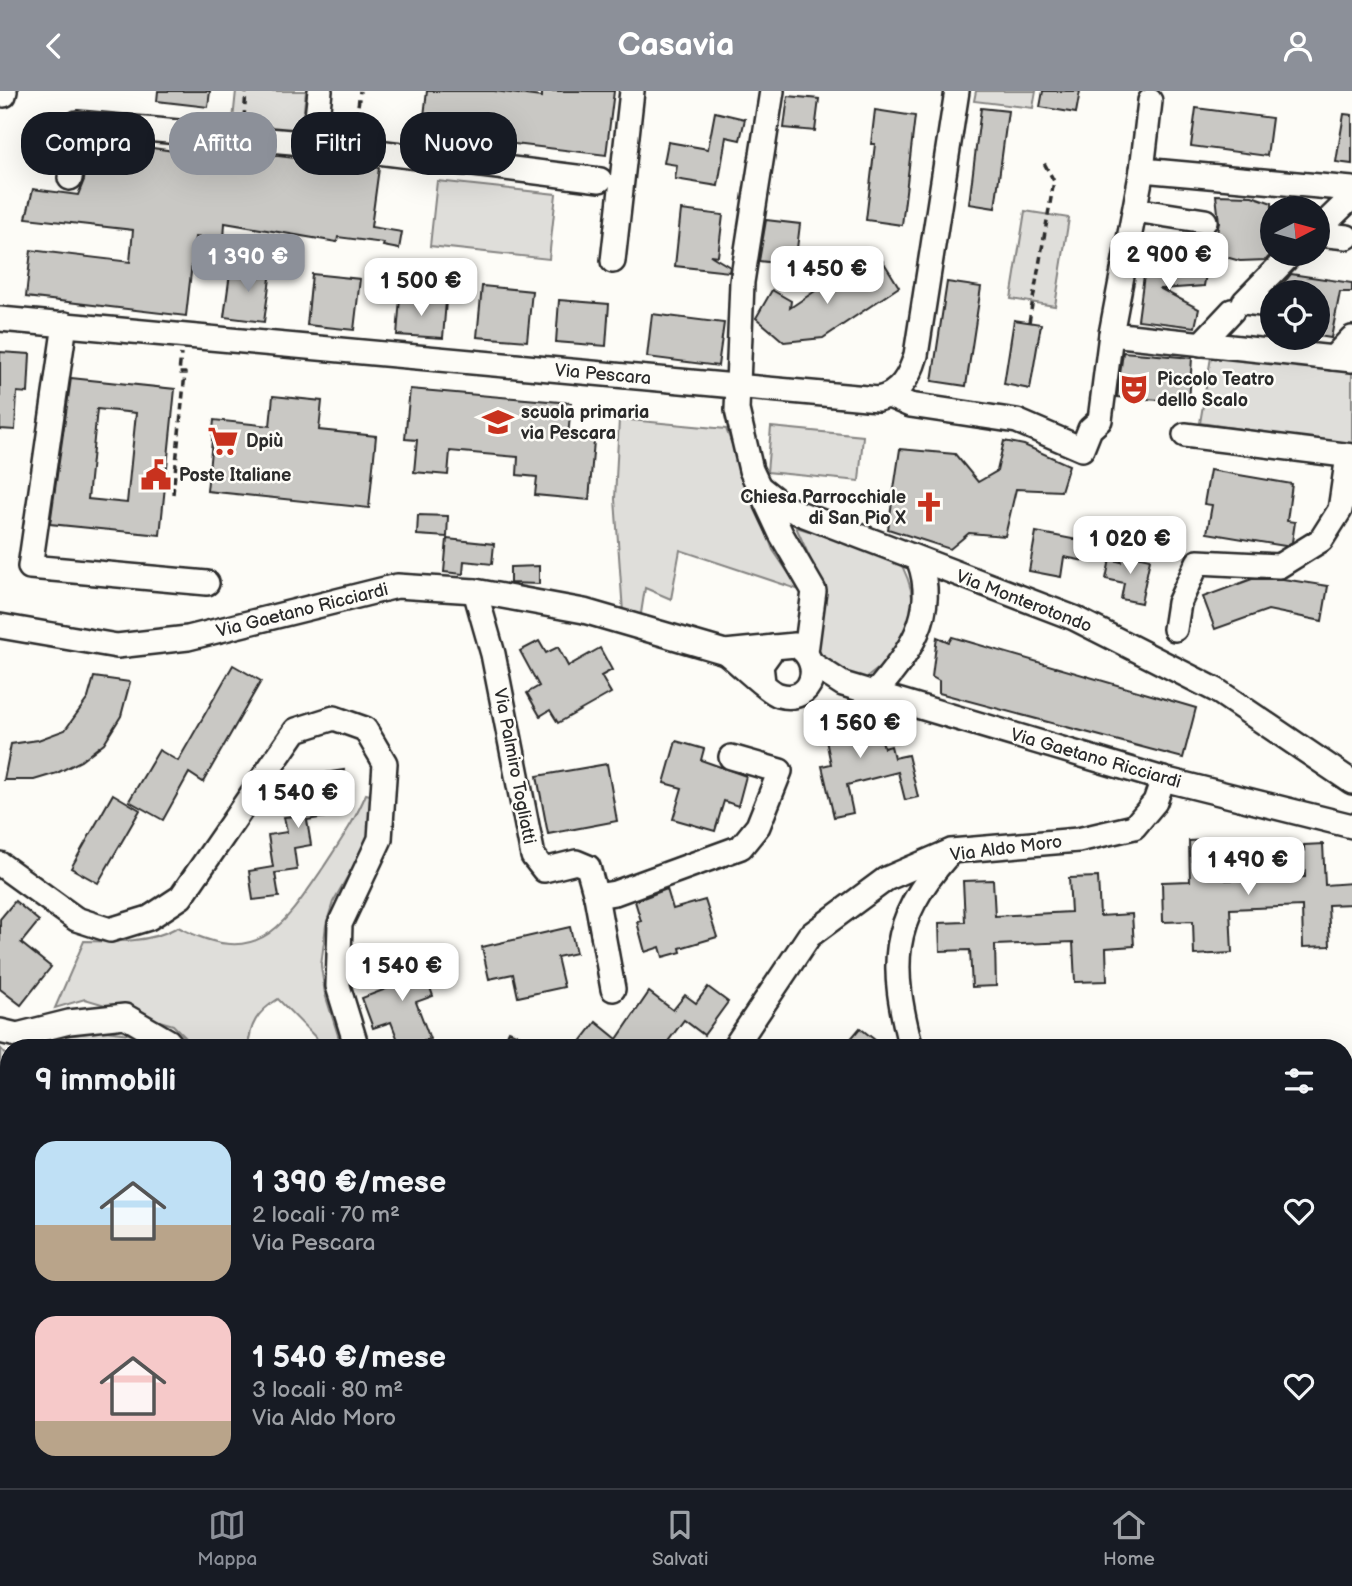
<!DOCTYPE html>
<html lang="it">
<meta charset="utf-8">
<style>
:root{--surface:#171b24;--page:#20242c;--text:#f1f3f6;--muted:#9ea1a6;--line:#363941;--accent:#8c9099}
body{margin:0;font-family:"Balsamiq Sans",sans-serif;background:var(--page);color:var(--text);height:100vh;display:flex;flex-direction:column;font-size:26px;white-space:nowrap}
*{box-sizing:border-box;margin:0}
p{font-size:23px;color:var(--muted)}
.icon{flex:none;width:38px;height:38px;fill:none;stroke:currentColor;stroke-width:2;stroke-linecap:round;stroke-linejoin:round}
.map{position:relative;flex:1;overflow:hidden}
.sheet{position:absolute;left:0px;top:948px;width:1353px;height:450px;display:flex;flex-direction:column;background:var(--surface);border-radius:28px 28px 0 0;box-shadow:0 7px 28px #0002}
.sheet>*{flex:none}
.top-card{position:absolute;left:21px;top:21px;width:700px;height:63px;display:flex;gap:14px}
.needle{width:46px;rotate:84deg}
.controls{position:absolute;left:1260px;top:105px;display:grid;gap:14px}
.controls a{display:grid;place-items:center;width:70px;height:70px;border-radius:50%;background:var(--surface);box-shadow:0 7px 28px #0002;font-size:35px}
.price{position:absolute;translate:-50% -60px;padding:0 16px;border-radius:14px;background:#fff;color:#222;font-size:23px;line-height:46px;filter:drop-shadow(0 2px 4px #0008)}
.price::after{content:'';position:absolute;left:50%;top:42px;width:21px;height:16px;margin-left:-10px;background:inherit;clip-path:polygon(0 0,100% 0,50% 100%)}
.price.on{background:var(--accent);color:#fff}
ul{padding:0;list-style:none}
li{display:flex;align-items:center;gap:21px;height:175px;padding:0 35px}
li span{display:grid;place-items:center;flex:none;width:196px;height:140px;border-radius:21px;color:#555}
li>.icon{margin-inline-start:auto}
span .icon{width:84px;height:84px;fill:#fffc;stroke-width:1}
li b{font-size:30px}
h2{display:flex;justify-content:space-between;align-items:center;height:84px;padding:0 35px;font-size:30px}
.chip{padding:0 24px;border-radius:28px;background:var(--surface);box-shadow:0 7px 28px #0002;font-size:24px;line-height:63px}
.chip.on{background:var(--accent);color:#fff}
header{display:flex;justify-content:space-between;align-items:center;height:91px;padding:0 35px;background:var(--accent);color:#fff;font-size:32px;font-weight:800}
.menu{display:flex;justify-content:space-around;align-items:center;height:98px;border-top:2px solid var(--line);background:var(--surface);font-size:19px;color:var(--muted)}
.menu a{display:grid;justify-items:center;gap:4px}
.menu .on{color:var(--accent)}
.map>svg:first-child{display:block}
</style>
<header><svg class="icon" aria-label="back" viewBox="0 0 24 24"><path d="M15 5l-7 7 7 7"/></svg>Casavia<svg class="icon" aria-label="person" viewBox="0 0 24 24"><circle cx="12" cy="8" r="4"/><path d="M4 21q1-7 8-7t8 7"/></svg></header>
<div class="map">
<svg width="1352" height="1397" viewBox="0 0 1352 1397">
<rect width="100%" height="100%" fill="#fdfcf7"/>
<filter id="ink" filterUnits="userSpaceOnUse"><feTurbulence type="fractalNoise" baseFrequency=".0143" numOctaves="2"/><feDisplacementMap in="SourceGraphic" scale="14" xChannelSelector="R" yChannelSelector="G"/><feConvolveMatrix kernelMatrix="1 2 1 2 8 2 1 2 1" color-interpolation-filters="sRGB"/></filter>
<g filter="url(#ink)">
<!-- green -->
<g fill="#dfdeda" stroke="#858482" stroke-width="2">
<polygon points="236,0 306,0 301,46 232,39"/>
<polygon points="976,0 1036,0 1033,17 974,10"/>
<polygon points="437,90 556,103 549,168 430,155"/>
<polygon points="1025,120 1069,127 1055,215 1011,208"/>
<polygon points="1211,266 1352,281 1352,354 1200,332"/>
<polygon points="619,328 726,338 773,459 800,499 680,459 671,508 645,497 640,529 623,521 615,408"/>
<polygon points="771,336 863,345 859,390 767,381"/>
<path d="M796 436 898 468C913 492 919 523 905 550 898 564 877 578 865 588L836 579 815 559C829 500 820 490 796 436Z"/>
<path d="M366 703 374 705 373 741 333 811 326 834 321 875 325 903 342 957H326L278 908C257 921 250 933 248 957H196L173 934 85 908 55 917 84 850C117 851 149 852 178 836 257 877 280 840 323 777 339 752 355 730 366 703Z"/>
<polygon points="106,940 129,943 164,957 44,957 65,945"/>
<polygon points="0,957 9,967 9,1390 218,1390 218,1397 0,1397"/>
<polygon points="231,1390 290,1390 291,1397 231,1397"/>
<polygon points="912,1390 998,1390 996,1397 912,1397"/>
</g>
<!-- building -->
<g fill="#c9c8c4" stroke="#2b2b2b" stroke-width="2" fill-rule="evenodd">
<polygon points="158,0 210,0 208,16 157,10"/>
<polygon points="427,0 494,0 542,6 542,0 614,0 606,64 422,42"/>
<polygon points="1043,0 1080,0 1076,22 1040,16"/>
<polygon points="788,5 819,8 815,40 784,37"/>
<polygon points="981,17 1008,20 995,117 969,113"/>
<polygon points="1196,17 1272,27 1267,65 1191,55"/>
<polygon points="875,19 915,25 902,134 866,129 875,53 871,53"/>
<polygon points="715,21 745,28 740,49 726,46 718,95 675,88 677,74 664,72 668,51 708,58"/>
<polygon points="1344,23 1352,24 1352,73 1336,71"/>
<polygon points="89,48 252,71 253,62 379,77 371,136 402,141 399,158 383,155 384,152 338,146 337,151 225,132 224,149 195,146 186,225 26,206 31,159 130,171 133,139 26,127 33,98 78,104 84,89"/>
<polygon points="1216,104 1252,105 1272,112 1272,162 1266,169 1240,170 1208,161 1211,143 1217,142 1219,131"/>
<polygon points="681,119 723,124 718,165 710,164 730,176 729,181 675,175"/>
<polygon points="766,129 800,133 795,174 759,170"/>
<polygon points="881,167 899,196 823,247 784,251 756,227 772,199 791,210 790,217 827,192 833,199"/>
<polygon points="1146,169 1177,169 1207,177 1204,195 1161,198 1199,218 1195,236 1138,229"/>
<polygon points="231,175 271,180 264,231 224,226"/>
<polygon points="312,183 360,188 354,239 307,234"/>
<polygon points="1291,183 1352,192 1352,201 1340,201 1331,247 1318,245 1318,201 1276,201"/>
<polygon points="947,191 981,196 966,295 932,290"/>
<polygon points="482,195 532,200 527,250 477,246"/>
<polygon points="400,207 446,210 443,247 397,244"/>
<polygon points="559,209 609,213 606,255 556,251"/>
<polygon points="652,223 724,232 718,275 647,266"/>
<polygon points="1014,229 1041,233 1030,298 1004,293"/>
<polygon points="0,261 30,263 28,302 17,301 15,339 0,338"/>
<polygon points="1123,261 1192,267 1189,311 1117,306"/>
<path d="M71 287 175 298 160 444 50 433ZM97 318 136 322 127 412 88 408Z"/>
<polygon points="410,298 571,312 568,347 594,350 589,409 535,404 537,386 517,384 518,366 450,360 448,384 414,381 417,349 405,348"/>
<polygon points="273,305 322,310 319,339 376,345 369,417 207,400 214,329 270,335"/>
<polygon points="1004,350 1024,354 1069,374 1061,400 1016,398 1005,445 969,442 950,458 888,438 900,358 955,363 978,391 997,380"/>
<polygon points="1210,379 1292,393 1287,430 1295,431 1292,451 1285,455 1207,442 1212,414 1204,413"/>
<polygon points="418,424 448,425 447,446 417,444"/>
<polygon points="1036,441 1088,451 1085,470 1064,466 1061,486 1029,480"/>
<polygon points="447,448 494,453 492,473 464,470 463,483 444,481"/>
<polygon points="1123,462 1150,468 1141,512 1121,508 1124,492 1106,488 1110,468 1121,471"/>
<polygon points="539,475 539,493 510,492 510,476"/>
<polygon points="1252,488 1283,488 1328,495 1322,530 1268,519 1215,538 1203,506"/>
<polygon points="937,546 949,551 952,546 1196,617 1183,667 939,602 939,590 932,586"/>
<polygon points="539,550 546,562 558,556 568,575 600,557 612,579 601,585 611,602 558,632 550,619 540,625 527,602 539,595 520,560"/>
<polygon points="233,574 261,590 203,691 189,682 163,729 129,710 159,659 178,670"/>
<polygon points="94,586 130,591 121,625 104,652 81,670 57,682 34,689 4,689 11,653 38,649 65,639 88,607"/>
<polygon points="864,620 867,632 877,630 884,657 891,655 894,667 908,664 918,706 905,709 898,681 847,694 853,722 834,726 822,675 831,673 822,630"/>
<polygon points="676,650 704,658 701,669 746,685 738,715 724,710 715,740 673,728 682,697 664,692"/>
<polygon points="607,673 617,730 548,743 537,685"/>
<polygon points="344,679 348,705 329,708 332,725 307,729 311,754 294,757 297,779 275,782 279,806 253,809 249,780 273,776 268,744 287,741 284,726 293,725 291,707 309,705 306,685"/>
<polygon points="113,703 140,719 98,792 71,777"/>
<polygon points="1224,748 1226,789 1305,786 1304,754 1323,753 1325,794 1352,792 1352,813 1328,814 1330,855 1303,856 1302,815 1230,818 1232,862 1194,864 1193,830 1163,831 1162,791 1190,790 1189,750"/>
<polygon points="1098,786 1100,825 1132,823 1134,855 1106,857 1107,890 1075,891 1073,851 995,854 996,895 972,896 970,859 940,860 939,832 965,831 963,790 993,789 995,825 1071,821 1069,787"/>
<polygon points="667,798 673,818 705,809 717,846 680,857 681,861 663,866 660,856 645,861 637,831 641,830 635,810"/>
<polygon points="15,810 39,830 21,852 51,876 21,914 0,898 0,828"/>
<polygon points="570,836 576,862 557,866 564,896 518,906 513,883 489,888 482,856"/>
<polygon points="419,866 433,905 416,911 430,948 401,957 391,931 373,937 362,907 394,895 388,877"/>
<polygon points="708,896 728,911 704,944 684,929 663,957 576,957 596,931 617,948 649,901 673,919 685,904 696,912"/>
<polygon points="860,937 885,957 843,957"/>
<polygon points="509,940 548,957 501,957"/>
</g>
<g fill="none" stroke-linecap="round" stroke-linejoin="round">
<!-- minor casing -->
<g stroke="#2b2b2b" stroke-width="28">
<g id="minor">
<polyline points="772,0 742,191 737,319 751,379 781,443 814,500 806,561"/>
<polyline points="4,4 5,0"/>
<polyline points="1150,10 1142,79 1111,243 1352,269"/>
<polyline points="314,53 320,0"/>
<polyline points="1142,79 1352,98"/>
<polyline points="70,87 77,32 314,53 600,89"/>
<polyline points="1135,119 1205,130"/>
<polyline points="1318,139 1352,106"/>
<polyline points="1318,143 1347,146"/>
<polyline points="613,170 632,0"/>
<polyline points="1270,214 1244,211 1291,163"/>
<path d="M0 228 878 308C900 303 910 285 916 264L957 0"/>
<polyline points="65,233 30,476 207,492"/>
<polyline points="1201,253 1232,220"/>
<polyline points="1333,267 1352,247"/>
<polyline points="889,305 910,314 1017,330 1082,358 1090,338 1100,329 1111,243"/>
<polyline points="1185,344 1352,365"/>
<polyline points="758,395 786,417 1074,527 1216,599 1352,691"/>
<polyline points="475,500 493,563 533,765 544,779 576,771 588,776 596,805 615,802 741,756 758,735 780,680 731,666"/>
<polyline points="0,535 117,555 188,547 397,495 475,500 584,520 725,561 774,556"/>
<polyline points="1175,538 1179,512 1198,471 1279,475 1321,449 1340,419 1348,365"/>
<path d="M725 561C736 569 770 602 779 604 812 614 826 571 795 554L774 556 761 574 763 591"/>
<polyline points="812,573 843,593 1163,688 1352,735"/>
<path d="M874 603C908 564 939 523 919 470"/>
<polyline points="0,773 76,828 110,839 149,827 181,806 296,639 334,627 365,638 385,672 380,748 340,833 338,895 357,957"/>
<polyline points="596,805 613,898"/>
<polyline points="0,940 17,944 69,931 125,925 168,950 174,957"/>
<polyline points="734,957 809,845 886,788 951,760 1078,749 1134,736 1155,711 1163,688"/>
<path d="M911 957C890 875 889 831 947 765"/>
<polyline points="564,1390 565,1397"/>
<polyline points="742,1390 744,1397"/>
<polyline points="1073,1390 1082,1397"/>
<polyline points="225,1397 225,1390"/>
<polyline points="615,1397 615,1390"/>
<polyline points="678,1397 699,1390"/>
<polyline points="767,1397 769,1390 802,1397"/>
</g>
</g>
<!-- path -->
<g stroke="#2b2b2b" stroke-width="3.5" stroke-dasharray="7 5" stroke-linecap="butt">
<polyline points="244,27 246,0"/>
<polyline points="355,38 360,0"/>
<polyline points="1029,231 1054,90 1044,72"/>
<polyline points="173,403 185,282 179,282 181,263"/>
<polyline points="89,957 101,953 117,957"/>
</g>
<!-- minor -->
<use href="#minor" stroke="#fdfcf7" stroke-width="23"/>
</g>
</g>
<!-- icons -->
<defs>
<g id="theatre-bare" transform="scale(2.415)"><path d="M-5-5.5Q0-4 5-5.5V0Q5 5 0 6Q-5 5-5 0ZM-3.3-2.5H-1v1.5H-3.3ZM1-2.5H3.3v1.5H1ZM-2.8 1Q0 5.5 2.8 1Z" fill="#c8321e" stroke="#fdfcf7" stroke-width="2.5" paint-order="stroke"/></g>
<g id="school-bare" transform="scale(2.415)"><path d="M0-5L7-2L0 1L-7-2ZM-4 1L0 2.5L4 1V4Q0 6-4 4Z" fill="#c8321e" stroke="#fdfcf7" stroke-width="2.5" paint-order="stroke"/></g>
<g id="supermarket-bare" transform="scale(2.415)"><path d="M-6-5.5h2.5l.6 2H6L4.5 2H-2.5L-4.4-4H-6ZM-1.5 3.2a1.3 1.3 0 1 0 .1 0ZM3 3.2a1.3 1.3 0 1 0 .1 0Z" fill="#c8321e" stroke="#fdfcf7" stroke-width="2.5" paint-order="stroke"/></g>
<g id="civic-bare" transform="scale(2.415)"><path d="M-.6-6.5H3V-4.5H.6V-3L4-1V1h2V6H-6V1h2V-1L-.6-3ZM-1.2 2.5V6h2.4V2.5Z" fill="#c8321e" stroke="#fdfcf7" stroke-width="2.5" paint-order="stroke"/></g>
<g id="church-bare" transform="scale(2.415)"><path d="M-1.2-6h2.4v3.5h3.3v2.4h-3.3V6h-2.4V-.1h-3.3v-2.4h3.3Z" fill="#c8321e" stroke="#fdfcf7" stroke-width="2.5" paint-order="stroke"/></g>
</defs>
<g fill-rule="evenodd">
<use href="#theatre-bare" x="1134" y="298"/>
<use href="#school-bare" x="498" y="331"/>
<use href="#supermarket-bare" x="223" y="350"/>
<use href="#civic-bare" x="156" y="384"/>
<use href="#church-bare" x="929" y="416"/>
</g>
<g text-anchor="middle" stroke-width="5" stroke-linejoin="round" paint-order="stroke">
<!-- street labels -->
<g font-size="18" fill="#2b2b2b" stroke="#fdfcf7">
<text transform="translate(603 283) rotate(5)" y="6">Via Pescara</text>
<text transform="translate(1024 510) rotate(21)" y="6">Via Monterotondo</text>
<text transform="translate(302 519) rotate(-14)" y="6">Via Gaetano Ricciardi</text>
<text transform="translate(1096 667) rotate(16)" y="6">Via Gaetano Ricciardi</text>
<text transform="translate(515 675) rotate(79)" y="6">Via Palmiro Togliatti</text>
<text transform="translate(1006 757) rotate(-7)" y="6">Via Aldo Moro</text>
</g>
<!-- poi labels -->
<g font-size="18" font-weight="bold" fill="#2b2b2b" stroke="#fdfcf7" text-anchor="start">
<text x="1157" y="294">Piccolo Teatro<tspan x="1157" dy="21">dello Scalo</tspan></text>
<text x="521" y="327">scuola primaria<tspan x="521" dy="21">via Pescara</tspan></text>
<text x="246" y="356">Dpiù</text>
<text x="179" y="390">Poste Italiane</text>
<text x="906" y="412" text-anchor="end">Chiesa Parrocchiale<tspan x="906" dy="21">di San Pio X</tspan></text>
</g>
</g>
</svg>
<div class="controls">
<a><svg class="needle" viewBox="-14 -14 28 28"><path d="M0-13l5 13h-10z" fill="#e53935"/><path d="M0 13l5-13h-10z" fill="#9ea1a6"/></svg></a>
<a><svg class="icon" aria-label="locate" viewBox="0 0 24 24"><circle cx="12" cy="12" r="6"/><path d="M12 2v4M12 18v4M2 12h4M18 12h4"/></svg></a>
</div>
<b class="price" style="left:1169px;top:201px">2 900 €</b>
<b class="price on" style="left:248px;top:203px">1 390 €</b>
<b class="price" style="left:827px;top:215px">1 450 €</b>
<b class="price" style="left:421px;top:227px">1 500 €</b>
<b class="price" style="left:1130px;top:485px">1 020 €</b>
<b class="price" style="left:860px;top:669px">1 560 €</b>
<b class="price" style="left:298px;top:739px">1 540 €</b>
<b class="price" style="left:1248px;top:806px">1 490 €</b>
<b class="price" style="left:402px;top:912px">1 540 €</b>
<div class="top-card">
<a class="chip">Compra</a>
<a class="chip on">Affitta</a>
<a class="chip">Filtri</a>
<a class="chip">Nuovo</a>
</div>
<section class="sheet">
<h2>9 immobili<svg class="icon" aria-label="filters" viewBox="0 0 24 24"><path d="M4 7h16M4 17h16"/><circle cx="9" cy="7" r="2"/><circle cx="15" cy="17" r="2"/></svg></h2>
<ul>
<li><span style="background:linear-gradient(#bfe0f5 60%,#b9a48a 0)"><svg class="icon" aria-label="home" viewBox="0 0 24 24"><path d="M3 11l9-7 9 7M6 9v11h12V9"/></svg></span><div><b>1 390 €/mese</b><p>2 locali · 70 m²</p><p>Via Pescara</p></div><svg class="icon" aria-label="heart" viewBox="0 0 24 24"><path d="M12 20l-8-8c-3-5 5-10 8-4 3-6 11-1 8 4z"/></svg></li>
<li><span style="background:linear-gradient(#f6c9c9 75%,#b9a48a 0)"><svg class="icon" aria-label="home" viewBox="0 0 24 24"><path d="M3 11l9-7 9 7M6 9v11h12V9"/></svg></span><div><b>1 540 €/mese</b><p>3 locali · 80 m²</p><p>Via Aldo Moro</p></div><svg class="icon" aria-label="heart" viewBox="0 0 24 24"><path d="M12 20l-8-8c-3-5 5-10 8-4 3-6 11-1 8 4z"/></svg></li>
</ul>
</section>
</div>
<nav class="menu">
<a class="on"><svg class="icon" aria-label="map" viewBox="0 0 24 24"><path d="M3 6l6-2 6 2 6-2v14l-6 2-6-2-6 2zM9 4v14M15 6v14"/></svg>Mappa</a>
<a><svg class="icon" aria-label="saved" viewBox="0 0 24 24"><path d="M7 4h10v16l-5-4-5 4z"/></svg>Salvati</a>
<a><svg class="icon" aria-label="home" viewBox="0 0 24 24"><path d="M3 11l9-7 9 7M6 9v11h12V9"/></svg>Home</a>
</nav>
